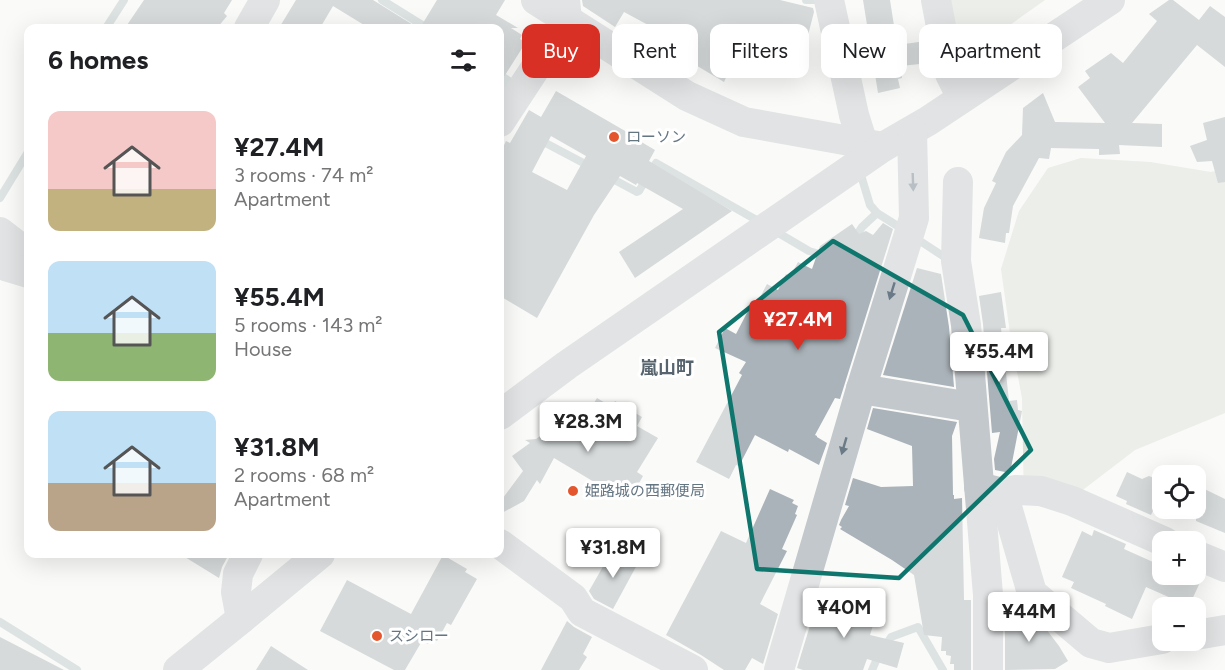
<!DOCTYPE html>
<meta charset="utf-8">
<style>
:root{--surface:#fff;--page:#f6f6f6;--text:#202124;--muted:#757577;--accent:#d93025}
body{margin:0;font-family:Figtree,"Noto Sans JP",sans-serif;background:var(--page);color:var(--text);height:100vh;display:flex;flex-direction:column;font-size:22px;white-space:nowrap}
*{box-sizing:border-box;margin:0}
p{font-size:20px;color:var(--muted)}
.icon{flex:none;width:33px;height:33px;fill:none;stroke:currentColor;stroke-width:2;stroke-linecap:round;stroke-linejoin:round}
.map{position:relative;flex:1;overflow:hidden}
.drawer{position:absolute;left:24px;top:24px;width:480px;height:534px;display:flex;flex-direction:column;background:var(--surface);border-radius:12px;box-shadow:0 6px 24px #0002}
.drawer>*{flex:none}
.top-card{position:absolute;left:522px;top:24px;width:570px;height:54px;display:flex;gap:12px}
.fabs{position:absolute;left:1152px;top:465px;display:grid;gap:12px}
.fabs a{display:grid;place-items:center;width:54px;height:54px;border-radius:12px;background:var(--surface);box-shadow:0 6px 24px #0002;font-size:30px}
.price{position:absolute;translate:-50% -51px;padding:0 14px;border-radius:6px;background:#fff;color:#222;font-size:20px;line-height:39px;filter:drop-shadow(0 2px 3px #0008)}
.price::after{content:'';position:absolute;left:50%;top:36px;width:18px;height:14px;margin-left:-9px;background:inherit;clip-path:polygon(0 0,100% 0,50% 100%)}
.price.current{background:var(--accent);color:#fff}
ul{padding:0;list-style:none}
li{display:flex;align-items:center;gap:18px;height:150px;padding:0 24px}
li span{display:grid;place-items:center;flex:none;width:168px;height:120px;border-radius:12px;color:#555}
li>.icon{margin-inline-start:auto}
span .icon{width:72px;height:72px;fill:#fffc;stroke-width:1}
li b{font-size:26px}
h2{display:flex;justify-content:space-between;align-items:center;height:72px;padding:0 24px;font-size:26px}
.tag{padding:0 21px;border-radius:12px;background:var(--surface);box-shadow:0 6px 24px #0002;font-size:21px;line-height:54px}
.tag.current{background:var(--accent);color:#fff}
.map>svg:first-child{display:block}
</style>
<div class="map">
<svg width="1225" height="670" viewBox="0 0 1225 670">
<rect width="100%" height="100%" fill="#fafaf8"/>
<!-- green -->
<g fill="#dadfd7">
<polygon points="942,0 1045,0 969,54 948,39"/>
<polygon points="1081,158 1150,162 1211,172 1225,169 1225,413 1135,450 1058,509 1024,504 1022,398 1011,340 1001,269 1019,211 1048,168"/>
</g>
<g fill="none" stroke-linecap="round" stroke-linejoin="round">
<!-- stream -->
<g stroke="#bbc7cb" stroke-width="8">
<polyline points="382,0 427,28"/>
<polyline points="806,0 815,0"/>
<polyline points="106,28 124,0"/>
<polyline points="500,75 509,81 505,89"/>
<polyline points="538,139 591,167"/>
<polyline points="860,172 870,205 877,213 904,230"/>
<polyline points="609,177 637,192 639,191 656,163 760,222"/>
<polyline points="0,198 28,152"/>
<polyline points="775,231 809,251 826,256"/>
<polyline points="914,237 949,260"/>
<polyline points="853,241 862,227 877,213"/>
<polyline points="0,622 77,670"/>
<polyline points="872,670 876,661 891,637 918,627 943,670"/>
</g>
</g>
<!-- building -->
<g fill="#aab3b9" fill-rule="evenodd">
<polygon points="144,0 232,0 224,13 227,16 217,28 125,28"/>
<polygon points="296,0 373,0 418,28 369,28 333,6 320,28 279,28"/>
<polygon points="437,0 505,0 496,15 518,28 511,28 522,35 520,39 526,42 500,83 500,28 420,28"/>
<polygon points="582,0 780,0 813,8 814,12 807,39 751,24 724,82 684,58 679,66 655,51 665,34 624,12 615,27 583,6"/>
<polygon points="863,0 890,0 897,45 926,41 930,63 900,66 902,78 898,79 900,88 878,93"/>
<polygon points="1169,0 1173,0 1199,20 1210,6 1225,17 1225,67 1197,45 1132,123 1162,124 1162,147 1119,145 1120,154 1099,155 1099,149 1051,148 1049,159 1039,158 1013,206 1009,233 1006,233 1005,243 979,238 984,208 996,183 992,181 1006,152 1022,135 1023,108 1043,93 1055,122 1105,123 1078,87 1090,78 1085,71 1111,53 1123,63 1157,21 1149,14"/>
<path d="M556 91 639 139 638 140 655 150 649 161 732 211 635 278 619 252 683 209 637 183 636 185 620 176 594 215 537 318 500 296V154L506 141 510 143 529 110 541 117ZM551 136 586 156 567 190 532 172Z"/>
<polygon points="1225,117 1225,182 1218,183 1212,161 1197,162 1190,146 1207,140 1203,123"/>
<polygon points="883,223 893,229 840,399 835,398 815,435 817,436 817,437 827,443 819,465 789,449 788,452 755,435 739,466 736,465 729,479 696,462 742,375 739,373 746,362 715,348 725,328 736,334 750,307 754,309 767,284 778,290 786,274 790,277 798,262 812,269 820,246 852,224 859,234 866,231 873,235"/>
<polygon points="917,268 941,274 949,327 954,387 883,375"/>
<polygon points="1001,292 1006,328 1001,328 1009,401 1017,400 1018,410 1022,411 1010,473 995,470 994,459 1000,432 992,433 983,324 979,296"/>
<polygon points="597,398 612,407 615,401 642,417 637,426 658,438 637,472 643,476 630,499 622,495 621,498 554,458 540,484 537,480 524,501 500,514 500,502 523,471 512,456 530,443 525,440 536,439 550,429 556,437 575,434"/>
<polygon points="873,408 957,422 952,436 953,495 954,495 954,499 962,498 964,600 971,600 971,670 954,670 954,664 950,664 951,656 946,655 946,651 941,651 942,637 924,635 914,575 892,560 840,529 842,527 839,525 841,520 849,506 845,505 853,478 881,487 913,486 912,446 867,429"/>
<polygon points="1127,472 1142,479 1149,476 1159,480 1162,488 1162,508 1166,508 1163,516 1153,511 1151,515 1126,504 1127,501 1116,496"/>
<polygon points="1196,485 1225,499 1225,533 1196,521"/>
<polygon points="770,489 794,500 792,503 798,506 795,514 797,515 782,549 787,551 760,604 778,614 763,664 752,658 745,670 724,670 701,655 666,635 721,531 746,543"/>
<polygon points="1094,530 1126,544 1124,549 1162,566 1162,574 1196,573 1203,576 1189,606 1146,587 1132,619 1105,606 1106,604 1071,588 1074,582 1062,577 1082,531 1092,536"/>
<polygon points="613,549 638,563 613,609 594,599 589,591"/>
<polygon points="180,554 229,554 222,567 219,578"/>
<polygon points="443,555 467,569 465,572 477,579 451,625 447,623 437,641 430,638 428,644 422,641 405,670 394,670 320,631 347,580 411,614"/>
<polygon points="820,593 856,603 853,613 875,619 870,635 904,643 897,668 867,659 863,670 803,670 797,668"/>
<polygon points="1005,600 1017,600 1021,613 1038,621 1043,625 1059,646 1068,661 1055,669 1005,670"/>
<polygon points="567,621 574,627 592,637 583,654 587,657 579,670 541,670"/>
<polygon points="0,637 64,670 0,670"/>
<polygon points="271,646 308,670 256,670"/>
</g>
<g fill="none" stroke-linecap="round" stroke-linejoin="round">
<!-- minor -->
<g stroke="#c3c8cc" stroke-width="30">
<polyline points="536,0 687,96 744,122 883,147"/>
<polyline points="829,0 854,115 863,144"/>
<polyline points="936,0 950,74 962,98"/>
<polyline points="249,28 265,0"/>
<polyline points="500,122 567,20 565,0"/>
<polyline points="958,182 956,261 966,325 988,595 988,670"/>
<polyline points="0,232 22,249 28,255"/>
<polyline points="0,262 8,267 28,273"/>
<polyline points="861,389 959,405 972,405"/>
<polyline points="500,415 567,365 883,147 928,121 1110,0"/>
<polyline points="979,487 1003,493 1032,593 1091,643 1109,648 1162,639"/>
<polyline points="1003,493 1015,490 1041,491 1072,501 1165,542"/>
<polyline points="500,544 573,598 582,612 693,670"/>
<polyline points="1196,555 1225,567"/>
<polyline points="241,619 236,592 238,574 248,554"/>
<polyline points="1196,635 1225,630"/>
<polyline points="178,670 241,619 320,554"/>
<polyline points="779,670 861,389 914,218 912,131"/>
</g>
</g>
<!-- one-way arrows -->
<defs><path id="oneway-solid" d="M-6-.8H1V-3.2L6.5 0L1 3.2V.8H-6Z" transform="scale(1.5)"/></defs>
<g fill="#6a7a87">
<use href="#oneway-solid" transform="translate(913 182) rotate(88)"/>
<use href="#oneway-solid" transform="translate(892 291) rotate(107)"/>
<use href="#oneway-solid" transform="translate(844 446) rotate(106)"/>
</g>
<!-- marked area -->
<path d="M0 0H1225V670H0ZM833 241 963 315 1031 450 899 578 757 569 719 332Z" fill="#fafaf8" fill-opacity=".55" fill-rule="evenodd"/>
<path fill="none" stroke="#0f766e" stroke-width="4.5" stroke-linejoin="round" d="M833 241 963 315 1031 450 899 578 757 569 719 332Z"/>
<!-- markers -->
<g fill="#e4572e" stroke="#fff" stroke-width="2">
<circle cx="614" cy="137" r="6"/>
<circle cx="573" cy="491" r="6"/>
<circle cx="377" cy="636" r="6"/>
</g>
<g text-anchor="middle" stroke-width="6" stroke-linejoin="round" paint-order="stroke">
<!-- poi labels -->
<g font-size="15" fill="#657683" stroke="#fff" text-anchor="start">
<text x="626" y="142">ローソン</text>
<text x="585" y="496">姫路城の西郵便局</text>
<text x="389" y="641">スシロー</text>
</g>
<!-- quarter labels -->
<g font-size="18" font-weight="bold" fill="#57646e" stroke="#fff">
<text x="667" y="374">嵐山町</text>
</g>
</g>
</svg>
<div class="fabs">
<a><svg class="icon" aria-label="locate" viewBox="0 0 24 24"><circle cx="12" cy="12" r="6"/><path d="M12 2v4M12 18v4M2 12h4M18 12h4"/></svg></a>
<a>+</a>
<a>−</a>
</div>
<b class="price current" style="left:798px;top:351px">¥27.4M</b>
<b class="price" style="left:999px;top:383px">¥55.4M</b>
<b class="price" style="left:588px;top:453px">¥28.3M</b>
<b class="price" style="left:613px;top:579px">¥31.8M</b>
<b class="price" style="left:844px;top:639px">¥40M</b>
<b class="price" style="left:1029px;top:643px">¥44M</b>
<div class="top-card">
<a class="tag current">Buy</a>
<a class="tag">Rent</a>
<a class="tag">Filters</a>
<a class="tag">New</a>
<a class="tag">Apartment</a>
</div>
<section class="drawer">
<h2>6 homes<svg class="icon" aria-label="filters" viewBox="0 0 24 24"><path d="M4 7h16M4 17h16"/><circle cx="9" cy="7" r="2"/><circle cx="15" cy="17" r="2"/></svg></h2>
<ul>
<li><span style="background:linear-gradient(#f6c9c9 65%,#c2b280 0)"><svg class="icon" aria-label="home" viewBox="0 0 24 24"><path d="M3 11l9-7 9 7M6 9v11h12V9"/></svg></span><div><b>¥27.4M</b><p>3 rooms · 74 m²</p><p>Apartment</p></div></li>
<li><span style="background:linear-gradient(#bfe0f5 60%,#8fb573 0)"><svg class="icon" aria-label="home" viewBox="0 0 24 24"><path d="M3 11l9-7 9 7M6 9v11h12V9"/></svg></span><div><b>¥55.4M</b><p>5 rooms · 143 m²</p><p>House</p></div></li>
<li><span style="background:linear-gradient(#bfe0f5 60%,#b9a48a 0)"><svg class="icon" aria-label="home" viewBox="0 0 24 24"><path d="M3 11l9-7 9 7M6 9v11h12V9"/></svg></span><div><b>¥31.8M</b><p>2 rooms · 68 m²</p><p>Apartment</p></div></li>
</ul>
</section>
</div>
